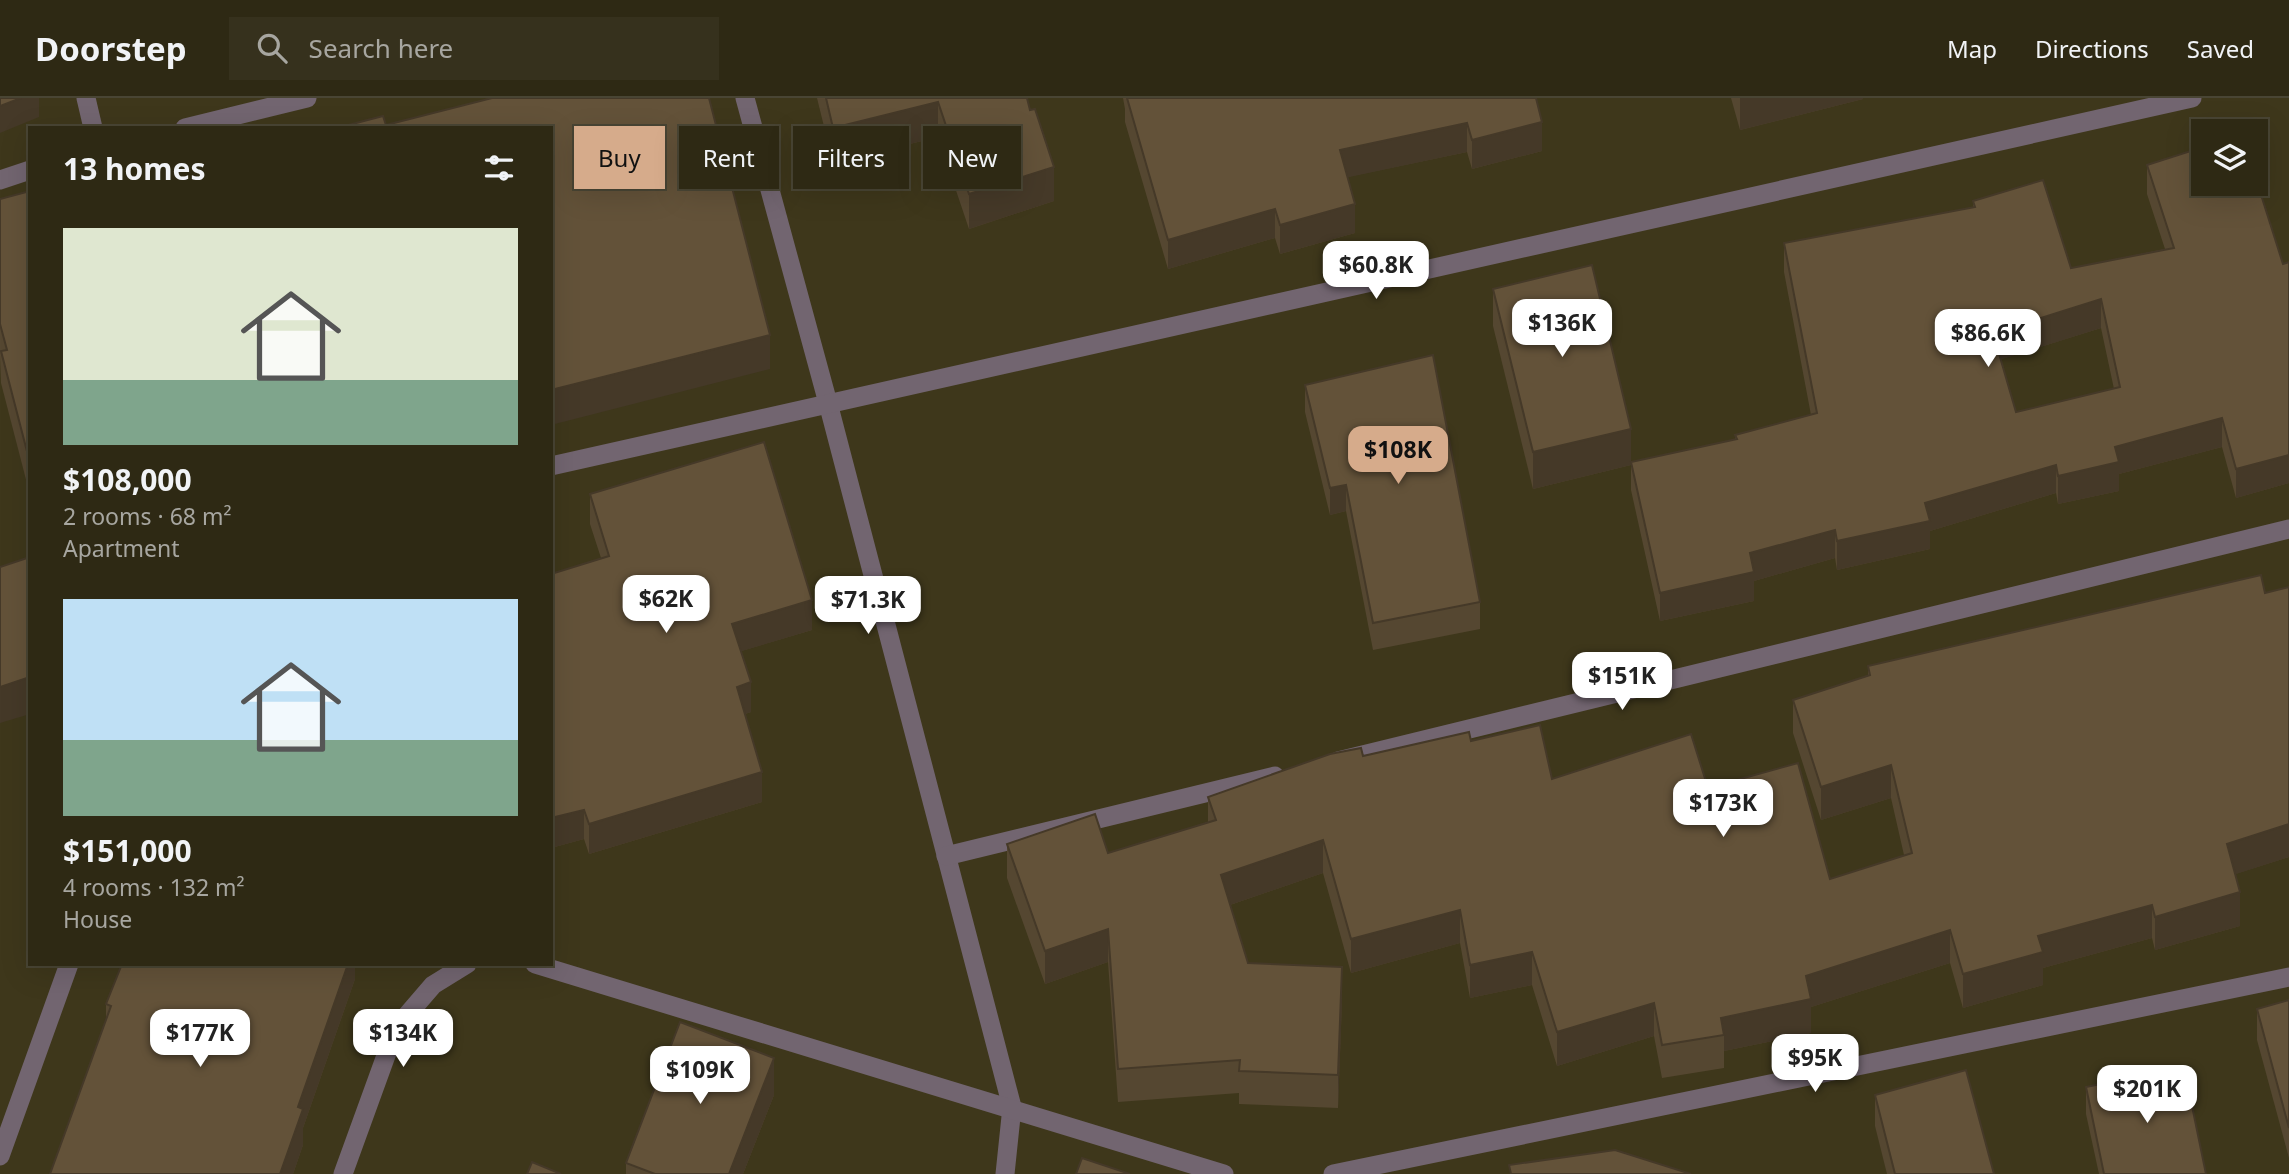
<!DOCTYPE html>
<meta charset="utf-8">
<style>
:root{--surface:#2e2914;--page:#36311d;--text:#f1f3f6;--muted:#a7a6a0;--line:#494534;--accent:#d6ab8b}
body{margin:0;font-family:"Noto Sans",sans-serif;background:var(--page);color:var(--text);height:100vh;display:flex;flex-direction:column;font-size:26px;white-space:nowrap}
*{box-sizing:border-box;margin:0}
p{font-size:23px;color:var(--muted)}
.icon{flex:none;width:38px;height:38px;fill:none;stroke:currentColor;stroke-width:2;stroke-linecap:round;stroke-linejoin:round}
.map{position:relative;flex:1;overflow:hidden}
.panel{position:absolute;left:28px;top:28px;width:525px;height:840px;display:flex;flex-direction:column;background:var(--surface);border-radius:0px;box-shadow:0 7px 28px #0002,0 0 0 2px var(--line)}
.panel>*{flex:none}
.hud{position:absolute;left:574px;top:28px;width:665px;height:63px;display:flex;gap:14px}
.tools{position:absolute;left:2191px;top:21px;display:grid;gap:14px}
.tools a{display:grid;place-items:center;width:77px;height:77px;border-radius:0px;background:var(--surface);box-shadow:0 7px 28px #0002,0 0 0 2px var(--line);font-size:35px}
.price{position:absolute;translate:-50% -60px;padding:0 16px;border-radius:14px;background:#fff;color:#222;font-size:23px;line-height:46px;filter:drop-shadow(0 2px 4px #0008)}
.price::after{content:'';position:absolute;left:50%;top:42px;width:21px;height:16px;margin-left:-10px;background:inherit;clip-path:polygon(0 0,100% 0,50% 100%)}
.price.current{background:var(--accent);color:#111}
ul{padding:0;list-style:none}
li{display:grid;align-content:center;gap:14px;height:371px;padding:0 35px}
li span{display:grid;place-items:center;height:217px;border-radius:0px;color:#555}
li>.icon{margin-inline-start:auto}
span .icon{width:126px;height:126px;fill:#fffc;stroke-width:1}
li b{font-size:30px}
h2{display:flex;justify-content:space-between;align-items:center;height:84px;padding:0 35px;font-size:30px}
.chip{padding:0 24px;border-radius:0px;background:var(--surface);box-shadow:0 7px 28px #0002,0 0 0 2px var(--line);font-size:24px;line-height:63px}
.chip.current{background:var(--accent);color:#111}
header{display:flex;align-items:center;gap:42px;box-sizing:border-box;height:98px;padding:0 35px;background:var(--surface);border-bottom:2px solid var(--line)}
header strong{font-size:33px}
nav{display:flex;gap:38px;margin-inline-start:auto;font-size:24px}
.search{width:490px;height:63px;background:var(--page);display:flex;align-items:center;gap:18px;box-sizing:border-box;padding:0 24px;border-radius:0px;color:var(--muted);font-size:26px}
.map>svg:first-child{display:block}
</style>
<header>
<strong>Doorstep</strong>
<div class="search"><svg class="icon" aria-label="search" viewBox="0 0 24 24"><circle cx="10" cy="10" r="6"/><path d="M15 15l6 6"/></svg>Search here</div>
<nav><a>Map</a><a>Directions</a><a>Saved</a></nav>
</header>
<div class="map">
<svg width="2289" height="1076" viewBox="0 0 2289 1076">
<rect width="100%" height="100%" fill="#3e371b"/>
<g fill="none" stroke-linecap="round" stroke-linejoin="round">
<!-- minor -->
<g stroke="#726570" stroke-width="19">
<polyline points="86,0 93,30"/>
<polyline points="745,0 828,305 1012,1009 1005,1076"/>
<polyline points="185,30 307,0"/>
<polyline points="0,82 30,72"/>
<polyline points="551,368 2192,0"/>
<polyline points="1338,663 2289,431"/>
<polyline points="946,758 1275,678"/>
<polyline points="535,866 1224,1076"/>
<polyline points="0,1058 69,866"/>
<polyline points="343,1076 396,930 433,887 467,866"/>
<polyline points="1333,1076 2289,879"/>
</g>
</g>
<!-- wall -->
<g fill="#554731" fill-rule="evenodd">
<polygon points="817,0 1027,0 1054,103 969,131 938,39 833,65"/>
<polygon points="1123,0 1536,0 1542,53 1472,71 1467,54 1347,79 1355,135 1280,156 1275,140 1168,171 1125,24 1125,11"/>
<polygon points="1731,0 1863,0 1863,1 1740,32"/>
<path d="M2147 67 2283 166 2289 164V385L2236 400 2222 349 2119 376V393L2058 406 2056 395 1930 433V451L1837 472 1835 460 1754 483V503L1660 523 1631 392V364L1735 341V337L1811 317 1784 174V145L1973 109V103L2071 170 2165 151 2147 96ZM2101 230 2114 291 2016 314 2001 261Z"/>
<polygon points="30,93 30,397 1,285 0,258 0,101"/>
<polygon points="1493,191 1631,367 1533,391 1493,228"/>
<polygon points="1305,287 1480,504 1480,531 1373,552 1346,413 1330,417 1305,314"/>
<polygon points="590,396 812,532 741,553 751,614 745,616 762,704 589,756 584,741 551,750 601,460 590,426"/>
<polygon points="2289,489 2289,759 2235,776 2240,828 2155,852 2152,840 2043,870 2043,887 1963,910 1950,865 1811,909 1811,935 1724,953 1724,970 1662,980 1654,938 1557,968 1532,887 1470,900 1460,845 1351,875 1323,775 1230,807 1248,865 1342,903 1338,1010 1239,1006 1239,995 1118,1004 1108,864 1045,886 1007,780 1007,746 1108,755 1208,724 1208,699 1363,658 1471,643 1552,681 1708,690 1830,781 1904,757 1891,700 1821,722 1793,635 1793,602 1868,578 1868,568 2265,495"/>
<polygon points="355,866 355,881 303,1030 303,1047 293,1076 50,1076 106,921 106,906"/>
<polygon points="2289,902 2289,1060 2257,942 2257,911"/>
<polygon points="2086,989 2206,1076 2099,1076 2086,1016"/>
<polygon points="774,997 743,1076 626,1076 626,1065"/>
<polygon points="1875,997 1994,1076 1887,1076 1875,1028"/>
</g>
<!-- shaded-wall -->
<g fill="#453928">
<polygon points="21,0 39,0 39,19 0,35 0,8"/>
<polygon points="1740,0 1863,0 1863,1 1740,32"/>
<polygon points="938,4 938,39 833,65 833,30"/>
<polygon points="1542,24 1542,53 1472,71 1472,42"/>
<polygon points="1467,25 1467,54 1340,81 1340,52"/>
<polygon points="1054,69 1054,103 969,131 969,96"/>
<polygon points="1355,106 1355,135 1280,156 1280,127"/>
<polygon points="1275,111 1275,140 1168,171 1168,142"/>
<polygon points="2101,201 2101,230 1993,264 1993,235"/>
<polygon points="770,237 770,271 551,327 551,292"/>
<polygon points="2222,320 2222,349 2119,376 2119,393 2058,406 2058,378 2115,349"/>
<polygon points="1631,331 1631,367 1533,391 1533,354"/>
<polygon points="2289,357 2289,385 2236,400 2236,371"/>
<polygon points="2056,367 2056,395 1930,433 1930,451 1837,472 1837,443 1925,405"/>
<polygon points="1346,387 1346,413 1330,417 1330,390"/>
<polygon points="1835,432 1835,460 1754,483 1754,503 1660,523 1660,495 1750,455"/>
<polygon points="812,502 812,532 732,556 732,526"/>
<polygon points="30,579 30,616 0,625 0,589"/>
<polygon points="751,584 751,614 737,619 737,589"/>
<polygon points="1891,667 1891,700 1821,722 1821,689"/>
<polygon points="762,674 762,704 589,756 589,726"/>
<polygon points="584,712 584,741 551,750 551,720"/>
<polygon points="2289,726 2289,759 2227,779 2227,746"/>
<polygon points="1323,742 1323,775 1221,810 1221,777"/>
<polygon points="2240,794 2240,828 2155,852 2155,819"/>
<polygon points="2152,807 2152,840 2043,870 2043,887 1963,910 1963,876 2038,838"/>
<polygon points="1460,812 1460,845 1351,875 1351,841"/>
<polygon points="1108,831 1108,864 1045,886 1045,853"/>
<polygon points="1950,832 1950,865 1811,909 1811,935 1724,953 1724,937 1721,920 1806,878"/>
<polygon points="1532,854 1532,887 1470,900 1470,867"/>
<polygon points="348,866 355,866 355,881 303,1030 303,1047 293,1076 280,1076 298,1009"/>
<polygon points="1342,869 1342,903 1338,1010 1338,977"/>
<polygon points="1654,905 1654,938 1557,968 1557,934"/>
<polygon points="774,960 774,997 743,1076 729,1076"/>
</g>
<!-- building -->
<g fill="#635239" stroke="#453928" stroke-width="2" fill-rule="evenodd">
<polygon points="0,0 21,0 0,8"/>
<polygon points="492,0 709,0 770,237 551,292 551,30 337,30 383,18 386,27"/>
<polygon points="826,0 1027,0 1030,12 1035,11 1054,69 969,96 938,4 833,30"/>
<polygon points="1127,0 1536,0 1542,24 1472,42 1467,25 1340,52 1355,106 1280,127 1275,111 1168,142"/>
<path d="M2203 49V86H2256V81L2283 166 2289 164V357L2236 371 2222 320 2115 349 2119 364 2058 378 2056 367 1925 405 1930 423 1837 443 1835 432 1750 455 1754 474 1660 495 1631 364 1737 341 1735 337 1817 315 1784 145 1975 109 1973 103 2043 82 2071 170 2174 150 2147 67ZM2101 201 2120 289 2016 314 1993 235Z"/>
<polygon points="30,93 30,365 1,253 7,252 0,226 0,101"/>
<polygon points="1592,167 1631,331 1533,354 1493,191"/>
<polygon points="1433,257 1480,504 1373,525 1346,387 1330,390 1305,287"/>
<polygon points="764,344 812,502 732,526 751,584 737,589 762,674 589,726 584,712 551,720 551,476 609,458 590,396"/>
<polygon points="30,459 30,579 0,589 0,469"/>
<polygon points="2261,477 2265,495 2289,489 2289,726 2227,746 2240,794 2155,819 2152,807 2038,838 2043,854 1963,876 1950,832 1806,878 1811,901 1721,920 1724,937 1662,947 1654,905 1557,934 1532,854 1470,867 1460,812 1351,841 1323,742 1221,777 1248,865 1342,869 1338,977 1239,973 1240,962 1118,971 1108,831 1045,853 1007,746 1095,716 1108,755 1216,722 1208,699 1330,656 1361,650 1363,658 1469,634 1471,643 1540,627 1552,681 1691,636 1708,690 1798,665 1830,781 1912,755 1891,667 1821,689 1793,602 1870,577 1868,568"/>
<polygon points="122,866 348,866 298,1009 303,1011 280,1076 50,1076 111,908 106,906"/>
<polygon points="2289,902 2289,1030 2257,911"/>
<polygon points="680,924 774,960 729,1076 655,1076 626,1065"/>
<polygon points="2184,969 2206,1076 2104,1076 2086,989"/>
<polygon points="1966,972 1994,1076 1895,1076 1875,997"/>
<polygon points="1615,1052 1691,1076 1511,1076 1509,1067"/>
<polygon points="1082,1060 1130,1076 1076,1076"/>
<polygon points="532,1064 561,1076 527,1076"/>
</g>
</svg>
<div class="tools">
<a><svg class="icon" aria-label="layers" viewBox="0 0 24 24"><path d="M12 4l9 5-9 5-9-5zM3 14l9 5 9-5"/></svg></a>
</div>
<b class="price" style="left:1376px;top:203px">$60.8K</b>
<b class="price" style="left:1562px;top:261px">$136K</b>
<b class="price" style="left:1988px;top:271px">$86.6K</b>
<b class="price current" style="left:1398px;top:388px">$108K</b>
<b class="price" style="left:666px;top:537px">$62K</b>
<b class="price" style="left:868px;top:538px">$71.3K</b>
<b class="price" style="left:1622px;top:614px">$151K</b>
<b class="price" style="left:1723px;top:741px">$173K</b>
<b class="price" style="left:200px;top:971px">$177K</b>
<b class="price" style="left:403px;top:971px">$134K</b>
<b class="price" style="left:1815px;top:996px">$95K</b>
<b class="price" style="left:700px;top:1008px">$109K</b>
<b class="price" style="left:2147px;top:1027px">$201K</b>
<div class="hud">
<a class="chip current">Buy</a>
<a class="chip">Rent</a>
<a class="chip">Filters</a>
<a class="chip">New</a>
</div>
<section class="panel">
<h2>13 homes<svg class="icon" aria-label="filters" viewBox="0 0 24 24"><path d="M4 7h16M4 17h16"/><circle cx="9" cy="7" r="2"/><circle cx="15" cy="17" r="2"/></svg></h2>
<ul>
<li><span style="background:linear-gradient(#dfe7d0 70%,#7fa58c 0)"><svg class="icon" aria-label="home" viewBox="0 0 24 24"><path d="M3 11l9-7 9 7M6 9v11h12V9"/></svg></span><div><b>$108,000</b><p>2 rooms · 68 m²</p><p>Apartment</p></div></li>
<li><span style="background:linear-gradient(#bfe0f5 65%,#7fa58c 0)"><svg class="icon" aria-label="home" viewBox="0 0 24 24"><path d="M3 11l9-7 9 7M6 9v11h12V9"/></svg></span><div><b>$151,000</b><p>4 rooms · 132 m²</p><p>House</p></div></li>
</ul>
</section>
</div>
